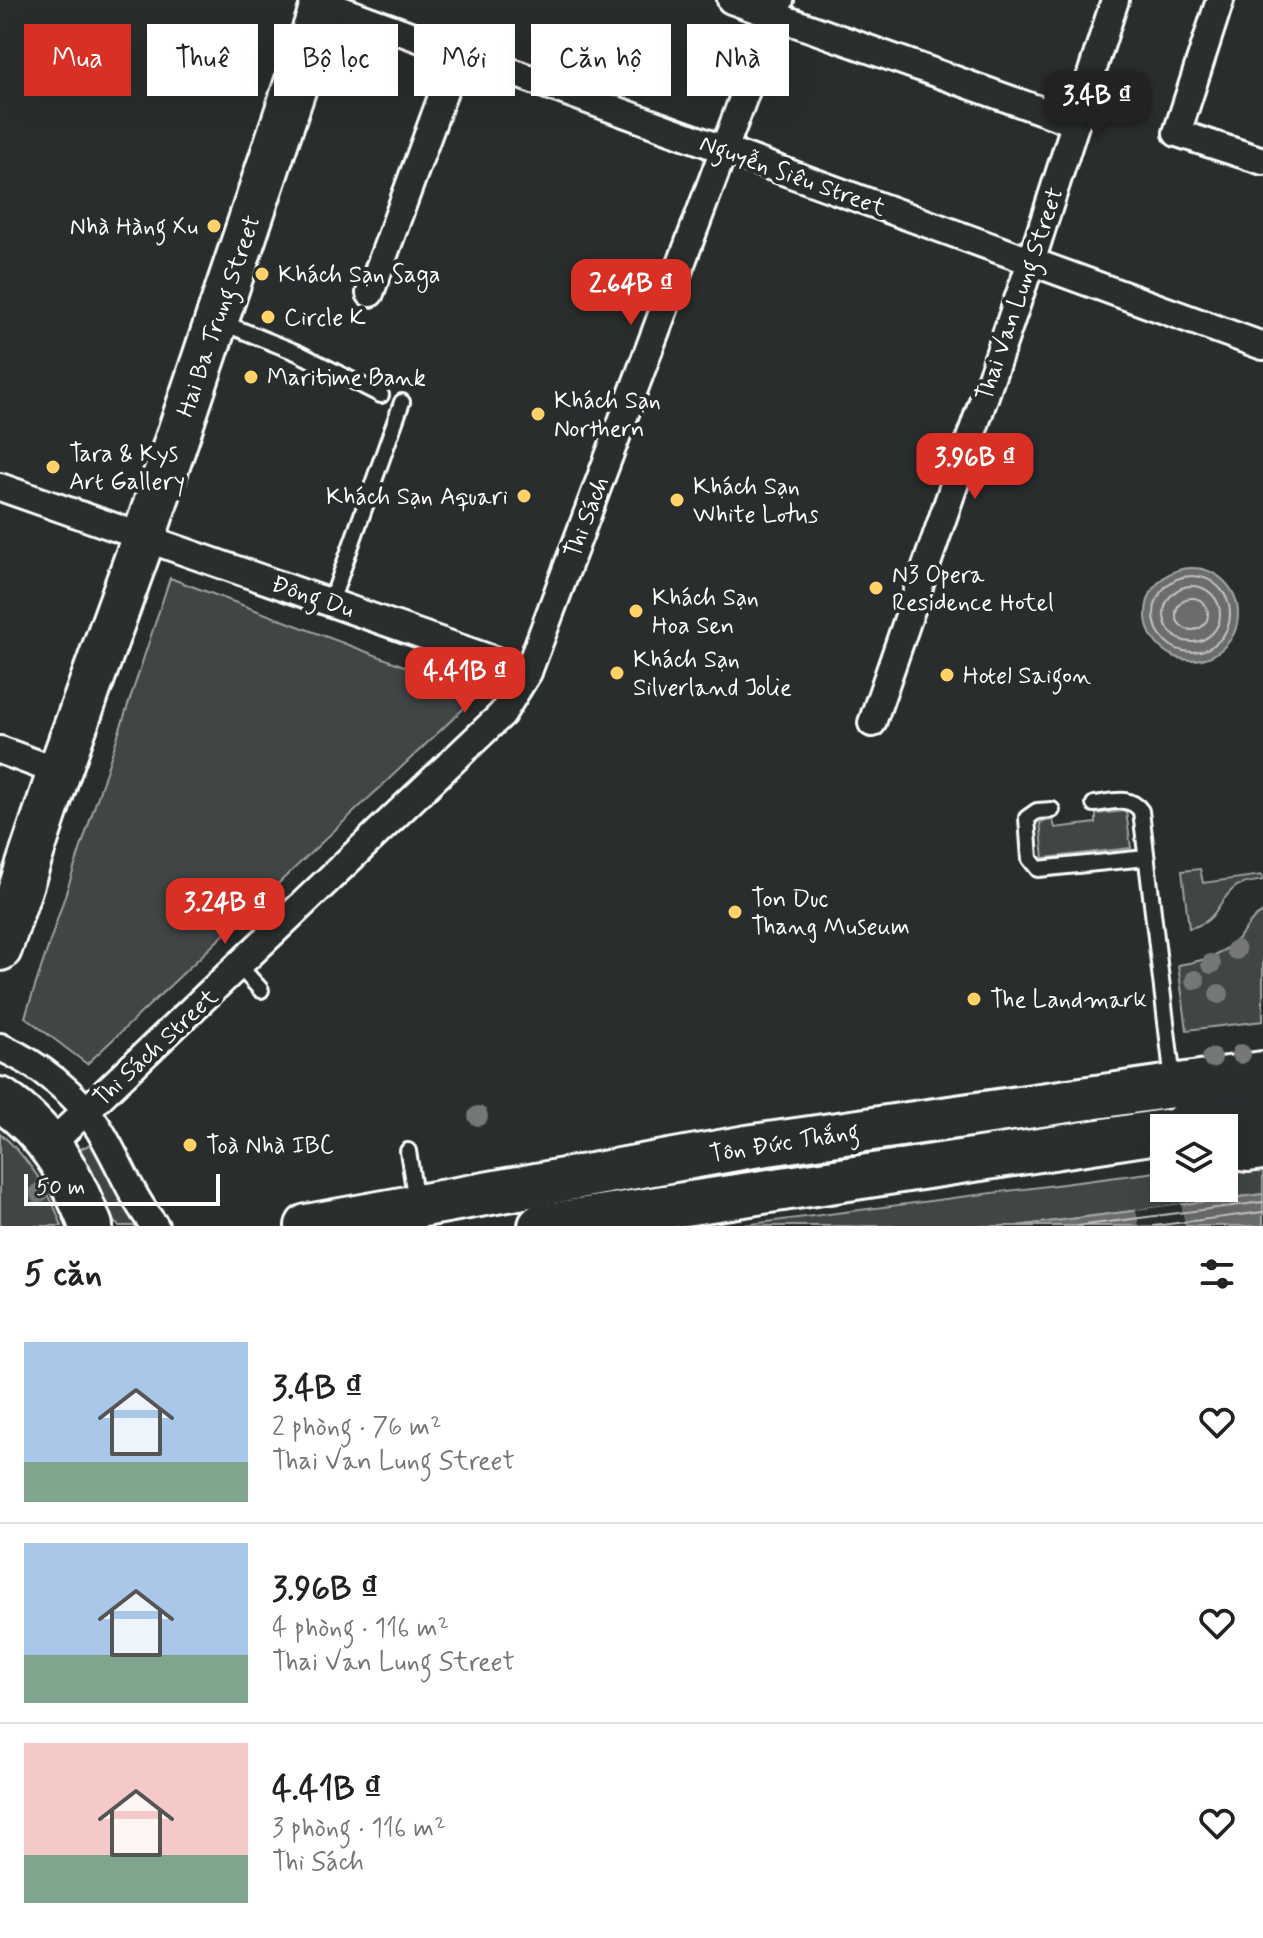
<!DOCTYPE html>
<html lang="vi">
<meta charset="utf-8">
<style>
:root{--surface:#fff;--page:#f6f6f6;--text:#222;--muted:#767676;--line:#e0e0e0;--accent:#d93025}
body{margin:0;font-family:Mynerve,sans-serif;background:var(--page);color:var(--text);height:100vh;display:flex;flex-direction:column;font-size:30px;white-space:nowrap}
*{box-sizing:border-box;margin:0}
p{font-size:26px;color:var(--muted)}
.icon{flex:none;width:44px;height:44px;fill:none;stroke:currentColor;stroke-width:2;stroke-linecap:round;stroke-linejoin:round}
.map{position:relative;height:1226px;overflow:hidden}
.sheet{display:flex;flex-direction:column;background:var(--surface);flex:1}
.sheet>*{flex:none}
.guide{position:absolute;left:24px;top:24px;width:800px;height:72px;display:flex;gap:16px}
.tools{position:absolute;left:1150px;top:1114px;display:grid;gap:16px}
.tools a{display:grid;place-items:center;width:88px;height:88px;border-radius:0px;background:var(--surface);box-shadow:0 8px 32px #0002;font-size:40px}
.scale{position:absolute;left:24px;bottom:20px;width:196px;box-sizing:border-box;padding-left:8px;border:4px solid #fff;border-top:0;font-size:22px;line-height:28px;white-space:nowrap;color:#fff;-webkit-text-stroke:6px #2a2d2e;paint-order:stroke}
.price{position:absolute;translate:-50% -68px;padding:0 18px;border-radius:16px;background:var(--accent);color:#fff;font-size:26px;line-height:52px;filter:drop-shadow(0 2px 4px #0008)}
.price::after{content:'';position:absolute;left:50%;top:48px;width:24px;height:18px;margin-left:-12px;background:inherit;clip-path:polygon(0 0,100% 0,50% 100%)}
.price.active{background:#222;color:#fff}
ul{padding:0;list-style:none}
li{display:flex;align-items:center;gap:24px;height:200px;padding:0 24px}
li+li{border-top:2px solid var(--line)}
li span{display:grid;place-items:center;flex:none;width:224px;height:160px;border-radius:0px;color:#555}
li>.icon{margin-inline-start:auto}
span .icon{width:96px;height:96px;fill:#fffc;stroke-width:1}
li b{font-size:34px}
h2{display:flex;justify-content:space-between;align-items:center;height:96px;padding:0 24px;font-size:34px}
.chip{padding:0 28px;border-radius:0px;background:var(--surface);box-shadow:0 8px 32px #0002;font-size:28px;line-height:72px}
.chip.active{background:var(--accent);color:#fff}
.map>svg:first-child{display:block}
</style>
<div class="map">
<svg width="1263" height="1226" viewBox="0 0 1263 1226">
<rect width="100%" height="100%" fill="#2a2d2e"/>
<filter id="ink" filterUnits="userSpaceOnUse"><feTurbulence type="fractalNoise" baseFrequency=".0125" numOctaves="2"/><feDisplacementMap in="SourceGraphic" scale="16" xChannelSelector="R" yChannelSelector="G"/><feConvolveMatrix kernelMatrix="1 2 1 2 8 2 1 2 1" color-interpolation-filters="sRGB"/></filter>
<g filter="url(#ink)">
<!-- green -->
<g fill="#414445" stroke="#a0a2a2" stroke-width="2">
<polygon points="170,578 479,694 87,1064 25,1017"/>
<polygon points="1126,811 1131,848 1044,858 1040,822 1053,820 1055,828 1096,823 1096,814"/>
<path d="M1200 869 1203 883 1262 875 1263 880C1255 882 1245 882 1237 886 1216 900 1219 923 1189 928L1182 871Z"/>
<path d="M1263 912V1021L1187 1030 1178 965C1204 961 1224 955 1241 935 1248 926 1252 918 1263 912Z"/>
<path d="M0 1133C29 1159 49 1189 62 1226H0Z"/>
<polygon points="91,1144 132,1220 139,1226 119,1226 114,1222 78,1150"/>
<polygon points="1263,1158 1263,1194 1017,1226 736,1226 1164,1171 1164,1188 1224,1188 1224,1163"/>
</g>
<!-- water -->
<g fill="#6a6c6d" stroke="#a6a7a7" stroke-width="2">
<circle cx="1192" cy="614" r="46"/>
<polygon points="1263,1194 1263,1226 1017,1226"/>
</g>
<!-- pier -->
<polygon fill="#2a2d2e" points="1181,1204 1185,1226 1139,1226 1136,1210"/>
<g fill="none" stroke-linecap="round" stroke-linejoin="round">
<!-- shore -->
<g stroke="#c3c4c5" stroke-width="2">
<circle cx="1192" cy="614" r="38"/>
<circle cx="1192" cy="614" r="28"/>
<circle cx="1192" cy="614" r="16"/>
<polyline points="1078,1226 1263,1202"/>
<polyline points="1154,1226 1263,1212"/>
</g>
<!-- service casing -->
<g stroke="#fff" stroke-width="20">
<g id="service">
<polyline points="221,322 298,353 381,395"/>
<polyline points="331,602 402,402"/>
<path d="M1094 804C1112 802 1130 795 1141 811L1173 1081"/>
<polyline points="1052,810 1037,811 1027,818 1030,859 1038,869 1146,858"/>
<polyline points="240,967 261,990"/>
<polyline points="408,1151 416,1202"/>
</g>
</g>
<!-- minor casing -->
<g stroke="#fff" stroke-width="32">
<g id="minor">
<polyline points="314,0 1263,346"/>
<polyline points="731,0 1076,123"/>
<polyline points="1220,0 1177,133 1263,161"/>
<polyline points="370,293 458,53"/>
<polyline points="0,487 528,672"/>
<polyline points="872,723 1031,262 1115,0"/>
<polyline points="0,750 59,772"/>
<path d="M0 1047C37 1063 78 1094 99 1129 119 1161 131 1197 155 1226"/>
<polyline points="51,1144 502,714 528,672 780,0"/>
</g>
</g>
<!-- secondary casing -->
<g stroke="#fff" stroke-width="44">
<polyline id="secondary" points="1190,1127 1263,1118"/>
</g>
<!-- primary casing -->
<g stroke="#fff" stroke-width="48">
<g id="primary">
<polyline points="0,949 59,772 144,537 324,0"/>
<path d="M0 1099C49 1132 70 1172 91 1226"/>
<polyline points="1180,1128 1216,1105 1263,1094"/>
<polyline points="1224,1147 1248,1150 1263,1148"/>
<polyline points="307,1226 747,1147 1263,1073"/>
<polyline points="540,1226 1164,1131"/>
</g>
</g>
<!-- service -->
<use href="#service" stroke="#2a2d2e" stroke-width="14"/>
<!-- minor -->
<use href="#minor" stroke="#2a2d2e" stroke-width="26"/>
<!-- secondary -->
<use href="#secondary" stroke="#2a2d2e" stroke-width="38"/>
<!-- primary -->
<use href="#primary" stroke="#2a2d2e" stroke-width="42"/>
</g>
<!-- trees -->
<g fill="#757778">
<circle cx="1236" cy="950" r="10"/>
<circle cx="1211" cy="964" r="10"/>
<circle cx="1195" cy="980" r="10"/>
<circle cx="1219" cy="994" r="10"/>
<circle cx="1241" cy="1054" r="10"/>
<circle cx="1212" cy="1058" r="10"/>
<circle cx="478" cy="1116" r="10"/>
<circle cx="39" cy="1193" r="10"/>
</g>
</g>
<!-- markers -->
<g fill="#ffd166" stroke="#2a2d2e" stroke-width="3">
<circle cx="214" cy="226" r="8"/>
<circle cx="262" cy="274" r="8"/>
<circle cx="268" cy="317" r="8"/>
<circle cx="251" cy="377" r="8"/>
<circle cx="538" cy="414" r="8"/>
<circle cx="53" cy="467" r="8"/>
<circle cx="524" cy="496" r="8"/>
<circle cx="677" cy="500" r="8"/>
<circle cx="876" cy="588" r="8"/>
<circle cx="636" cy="611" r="8"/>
<circle cx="617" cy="673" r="8"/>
<circle cx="947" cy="675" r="8"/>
<circle cx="735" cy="912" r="8"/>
<circle cx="974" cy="999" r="8"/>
<circle cx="190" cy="1145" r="8"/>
</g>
<g text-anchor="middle" stroke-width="8" stroke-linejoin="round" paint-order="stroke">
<!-- street labels -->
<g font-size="24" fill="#fff" stroke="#2a2d2e">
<text transform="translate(793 175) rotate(20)" y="8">Nguyễn Siêu Street</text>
<text transform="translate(1019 294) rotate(-71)" y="8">Thai Van Lung Street</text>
<text transform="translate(218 316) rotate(-71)" y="8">Hai Ba Trung Street</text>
<text transform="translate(586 517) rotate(-69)" y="8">Thi Sách</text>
<text transform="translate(313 596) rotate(19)" y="8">Đông Du</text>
<text transform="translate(155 1047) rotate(-43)" y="8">Thi Sách Street</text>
<text transform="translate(784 1142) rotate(-9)" y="8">Tôn Đức Thắng</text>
</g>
<!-- poi labels -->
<g font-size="24" fill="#fff" stroke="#2a2d2e" text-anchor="start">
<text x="198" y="234" text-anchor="end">Nhà Hàng Xu</text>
<text x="278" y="282">Khách Sạn Saga</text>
<text x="284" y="325">Circle K</text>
<text x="267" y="385">Maritime Bank</text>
<text x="554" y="408">Khách Sạn<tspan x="554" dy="28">Northern</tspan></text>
<text x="69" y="461">Tara &amp; Kys<tspan x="69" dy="28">Art Gallery</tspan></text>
<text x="693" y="494">Khách Sạn<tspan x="693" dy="28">White Lotus</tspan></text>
<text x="508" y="504" text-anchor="end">Khách Sạn Aquari</text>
<text x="892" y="582">N3 Opera<tspan x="892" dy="28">Residence Hotel</tspan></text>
<text x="652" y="605">Khách Sạn<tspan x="652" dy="28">Hoa Sen</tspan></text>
<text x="633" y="667">Khách Sạn<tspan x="633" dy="28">Silverland Jolie</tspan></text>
<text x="963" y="683">Hotel Saigon</text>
<text x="751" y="906">Ton Duc<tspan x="751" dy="28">Thang Museum</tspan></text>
<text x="990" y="1007">The Landmark</text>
<text x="206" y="1153">Toà Nhà IBC</text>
</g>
</g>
</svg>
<div class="tools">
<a><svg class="icon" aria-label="layers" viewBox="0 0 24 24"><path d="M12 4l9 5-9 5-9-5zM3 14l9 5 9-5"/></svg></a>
</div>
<div class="scale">50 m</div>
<b class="price active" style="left:1097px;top:139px">3.4B ₫</b>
<b class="price" style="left:631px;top:327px">2.64B ₫</b>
<b class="price" style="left:975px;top:501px">3.96B ₫</b>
<b class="price" style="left:465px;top:715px">4.41B ₫</b>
<b class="price" style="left:225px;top:946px">3.24B ₫</b>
<div class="guide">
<a class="chip active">Mua</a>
<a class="chip">Thuê</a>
<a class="chip">Bộ lọc</a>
<a class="chip">Mới</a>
<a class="chip">Căn hộ</a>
<a class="chip">Nhà</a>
</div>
</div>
<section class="sheet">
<h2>5 căn<svg class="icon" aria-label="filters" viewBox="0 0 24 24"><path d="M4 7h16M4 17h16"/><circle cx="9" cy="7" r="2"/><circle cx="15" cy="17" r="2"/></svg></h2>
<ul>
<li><span style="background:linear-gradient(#a9c7e8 75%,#7fa58c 0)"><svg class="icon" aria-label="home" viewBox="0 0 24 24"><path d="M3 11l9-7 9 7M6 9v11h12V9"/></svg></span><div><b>3.4B ₫</b><p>2 phòng · 76 m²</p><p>Thai Van Lung Street</p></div><svg class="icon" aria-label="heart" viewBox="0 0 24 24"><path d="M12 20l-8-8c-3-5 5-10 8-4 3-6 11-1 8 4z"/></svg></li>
<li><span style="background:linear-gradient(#a9c7e8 70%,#7fa58c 0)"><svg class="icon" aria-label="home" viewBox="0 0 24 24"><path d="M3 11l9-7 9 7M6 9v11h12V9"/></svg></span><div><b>3.96B ₫</b><p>4 phòng · 116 m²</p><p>Thai Van Lung Street</p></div><svg class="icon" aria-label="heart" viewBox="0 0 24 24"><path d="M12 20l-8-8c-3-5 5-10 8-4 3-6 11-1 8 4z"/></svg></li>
<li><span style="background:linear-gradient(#f6c9c9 70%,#7fa58c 0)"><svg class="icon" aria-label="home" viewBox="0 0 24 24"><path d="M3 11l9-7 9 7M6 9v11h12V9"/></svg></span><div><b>4.41B ₫</b><p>3 phòng · 116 m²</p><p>Thi Sách</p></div><svg class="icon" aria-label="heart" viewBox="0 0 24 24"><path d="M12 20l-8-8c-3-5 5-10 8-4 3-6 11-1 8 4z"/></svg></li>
</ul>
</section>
